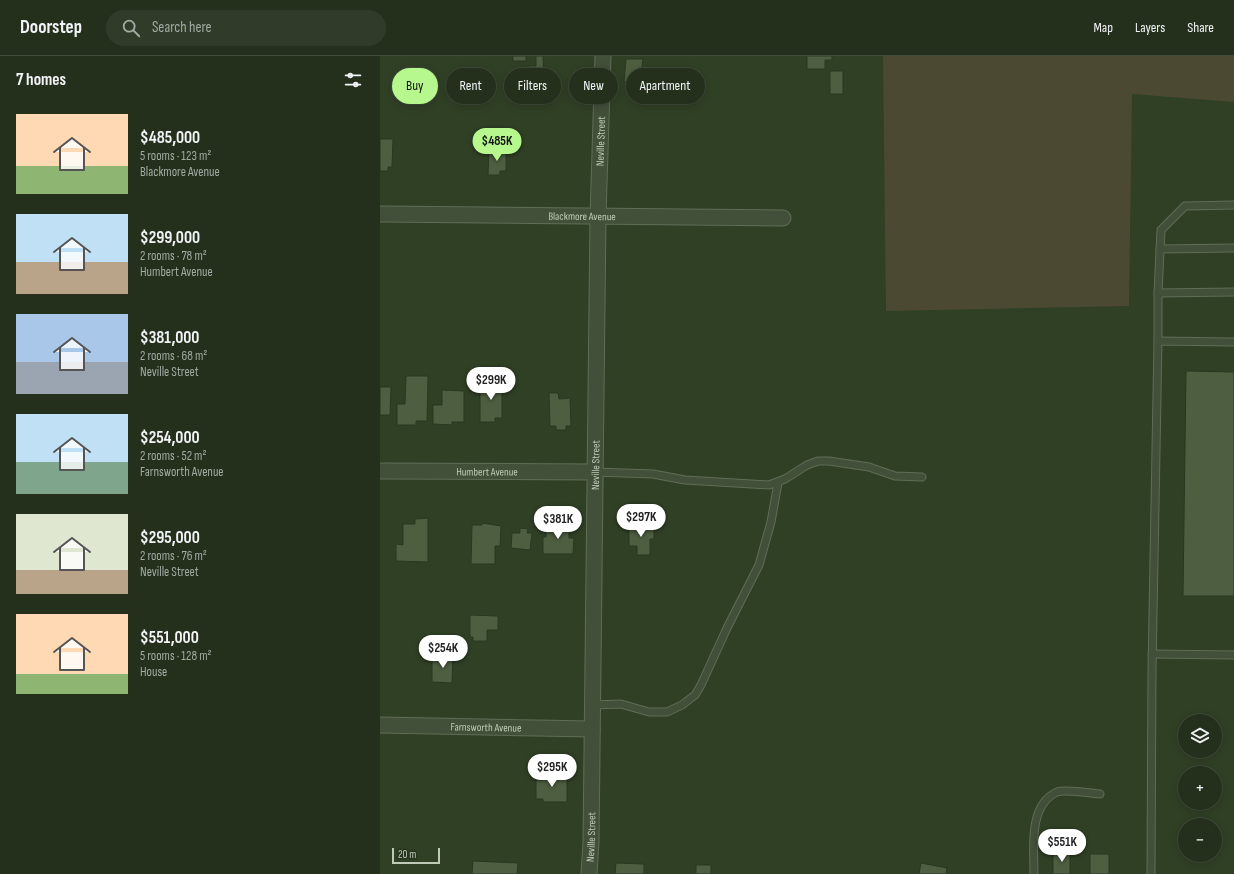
<!DOCTYPE html>
<meta charset="utf-8">
<style>
:root{--surface:#24301c;--page:#303c29;--text:#f1f3f6;--muted:#a3a9a3;--line:#414b3b;--accent:#b6f88d}
body{margin:0;font-family:"Sofia Sans Condensed",sans-serif;background:var(--page);color:var(--text);height:100vh;display:flex;flex-direction:column;font-size:15px;white-space:nowrap}
*{box-sizing:border-box;margin:0}
p{font-size:13px;color:var(--muted)}
.icon{flex:none;width:22px;height:22px;fill:none;stroke:currentColor;stroke-width:2;stroke-linecap:round;stroke-linejoin:round}
.map{position:relative;flex:1;overflow:hidden}
.drawer{display:flex;flex-direction:column;background:var(--surface);width:380px}
.drawer>*{flex:none}
.top-card{position:absolute;left:12px;top:12px;width:380px;height:36px;display:flex;gap:8px}
.buttons{position:absolute;left:798px;top:658px;display:grid;gap:8px}
.buttons a{display:grid;place-items:center;width:44px;height:44px;border-radius:50%;background:var(--surface);box-shadow:0 2px 10px #0003,0 0 0 1px var(--line);font-size:20px}
.scale{position:absolute;left:12px;bottom:10px;width:48px;box-sizing:border-box;padding-left:4px;border:2px solid #becab6;border-top:0;font-size:11px;line-height:14px;white-space:nowrap;color:#becab6;-webkit-text-stroke:3px #27351e;paint-order:stroke}
.price{position:absolute;translate:-50% -34px;padding:0 9px;border-radius:14px;background:#fff;color:#222;font-size:13px;line-height:26px;filter:drop-shadow(0 1px 2px #0008)}
.price::after{content:'';position:absolute;left:50%;top:24px;width:12px;height:9px;margin-left:-6px;background:inherit;clip-path:polygon(0 0,100% 0,50% 100%)}
.price.current{background:var(--accent);color:#111}
ul{padding:0;list-style:none}
li{display:flex;align-items:center;gap:12px;height:100px;padding:0 16px}
li span{display:grid;place-items:center;flex:none;width:112px;height:80px;border-radius:0px;color:#555}
li>.icon{margin-inline-start:auto}
span .icon{width:48px;height:48px;fill:#fffc;stroke-width:1}
li b{font-size:17px}
h2{display:flex;justify-content:space-between;align-items:center;height:48px;padding:0 16px;font-size:17px}
.tag{padding:0 14px;border-radius:18px;background:var(--surface);box-shadow:0 2px 10px #0003,0 0 0 1px var(--line);font-size:14px;line-height:36px}
.tag.current{background:var(--accent);color:#111}
header{display:flex;align-items:center;gap:24px;box-sizing:border-box;height:56px;padding:0 20px;background:var(--surface);border-bottom:1px solid var(--line)}
header strong{font-size:19px}
nav{display:flex;gap:22px;margin-inline-start:auto;font-size:14px}
.search{width:280px;height:36px;background:var(--page);display:flex;align-items:center;gap:10px;box-sizing:border-box;padding:0 14px;border-radius:22px;color:var(--muted);font-size:15px}
main{display:flex;flex:1;min-height:0}
.map>svg:first-child{display:block}
</style>
<header>
<strong>Doorstep</strong>
<div class="search"><svg class="icon" aria-label="search" viewBox="0 0 24 24"><circle cx="10" cy="10" r="6"/><path d="M15 15l6 6"/></svg>Search here</div>
<nav><a>Map</a><a>Layers</a><a>Share</a></nav>
</header>
<main>
<section class="drawer">
<h2>7 homes<svg class="icon" aria-label="filters" viewBox="0 0 24 24"><path d="M4 7h16M4 17h16"/><circle cx="9" cy="7" r="2"/><circle cx="15" cy="17" r="2"/></svg></h2>
<ul>
<li><span style="background:linear-gradient(#ffd9b3 65%,#8fb573 0)"><svg class="icon" aria-label="home" viewBox="0 0 24 24"><path d="M3 11l9-7 9 7M6 9v11h12V9"/></svg></span><div><b>$485,000</b><p>5 rooms · 123 m²</p><p>Blackmore Avenue</p></div></li>
<li><span style="background:linear-gradient(#bfe0f5 60%,#b9a48a 0)"><svg class="icon" aria-label="home" viewBox="0 0 24 24"><path d="M3 11l9-7 9 7M6 9v11h12V9"/></svg></span><div><b>$299,000</b><p>2 rooms · 78 m²</p><p>Humbert Avenue</p></div></li>
<li><span style="background:linear-gradient(#a9c7e8 60%,#9aa5b1 0)"><svg class="icon" aria-label="home" viewBox="0 0 24 24"><path d="M3 11l9-7 9 7M6 9v11h12V9"/></svg></span><div><b>$381,000</b><p>2 rooms · 68 m²</p><p>Neville Street</p></div></li>
<li><span style="background:linear-gradient(#bfe0f5 60%,#7fa58c 0)"><svg class="icon" aria-label="home" viewBox="0 0 24 24"><path d="M3 11l9-7 9 7M6 9v11h12V9"/></svg></span><div><b>$254,000</b><p>2 rooms · 52 m²</p><p>Farnsworth Avenue</p></div></li>
<li><span style="background:linear-gradient(#dfe7d0 70%,#b9a48a 0)"><svg class="icon" aria-label="home" viewBox="0 0 24 24"><path d="M3 11l9-7 9 7M6 9v11h12V9"/></svg></span><div><b>$295,000</b><p>2 rooms · 76 m²</p><p>Neville Street</p></div></li>
<li><span style="background:linear-gradient(#ffd9b3 75%,#8fb573 0)"><svg class="icon" aria-label="home" viewBox="0 0 24 24"><path d="M3 11l9-7 9 7M6 9v11h12V9"/></svg></span><div><b>$551,000</b><p>5 rooms · 128 m²</p><p>House</p></div></li>
</ul>
</section>
<div class="map">
<svg width="854" height="818" viewBox="0 0 854 818">
<rect width="100%" height="100%" fill="#304025"/>
<!-- green -->
<polygon fill="#4b4931" points="503,0 854,0 854,46 752,38 749,250 506,255"/>
<!-- building -->
<g fill="#4e5f41" stroke="#293720">
<rect x="133" y="0" width="13" height="5"/>
<polygon points="156,0 163,0 164,30 148,30 148,10 156,10"/>
<polygon points="427,0 452,0 452,4 445,4 445,13 427,13"/>
<polygon points="246,3 263,3 260,26 244,26"/>
<rect x="450" y="15" width="13" height="23"/>
<polygon points="0,83 13,83 12,111 8,111 8,115 0,115"/>
<polygon points="109,91 117,91 117,95 126,96 126,115 120,115 120,119 108,119"/>
<polygon points="806,315 854,316 854,540 803,540"/>
<polygon points="26,320 48,320 47,365 36,365 36,369 17,369 17,348 25,348"/>
<polygon points="114,321 122,321 122,362 115,362 115,366 100,366 100,331 105,331 105,325 114,325"/>
<polygon points="0,331 11,331 10,359 0,359"/>
<polygon points="62,334 84,335 84,366 72,366 72,369 53,368 53,349 62,349"/>
<polygon points="169,337 178,337 179,343 190,342 191,370 186,370 186,374 176,374 176,370 170,370"/>
<polygon points="48,462 48,506 16,505 16,488 23,489 23,468 35,468 35,463"/>
<polygon points="102,467 121,470 120,490 115,490 115,508 91,508 92,469 102,469"/>
<polygon points="166,468 186,468 186,471 189,471 189,482 194,482 193,498 163,498 163,481 166,481"/>
<polygon points="249,468 274,468 274,483 270,483 270,499 257,499 257,490 249,490"/>
<polygon points="140,472 148,473 147,477 152,477 150,494 131,492 132,477 140,477"/>
<polygon points="90,559 118,560 118,574 107,574 107,585 93,585 93,581 90,581"/>
<polygon points="61,596 73,597 72,627 52,626 52,604 61,604"/>
<polygon points="163,718 187,718 187,746 163,746 163,743 156,743 156,724 163,724"/>
<rect x="673" y="796" width="17" height="22"/>
<rect x="710" y="798" width="19" height="20"/>
<polygon points="93,805 138,807 137,818 92,818"/>
<polygon points="236,807 264,808 264,818 235,818"/>
<polygon points="541,807 567,812 566,818 539,818"/>
<rect x="316" y="809" width="15" height="9"/>
</g>
<g fill="none" stroke-linecap="round" stroke-linejoin="round">
<!-- lane casing -->
<g stroke="#606d57" stroke-width="9">
<g id="lane">
<polyline points="780,193 854,192"/>
<polyline points="778,237 781,174 805,150 854,149"/>
<polyline points="778,285 778,237 854,236"/>
<polyline points="214,416 273,418 305,424 389,429 405,423 427,409 438,405 449,405 489,411 515,420 542,421"/>
<polyline points="772,598 854,599"/>
<polyline points="212,649 241,648 269,656 287,656 302,649 315,639 321,629 347,572 379,509 391,466 398,427"/>
<path d="M654 818C654 793 648 749 677 736 684 733 710 737 720 738"/>
<polyline points="771,818 772,614 778,285 854,286"/>
</g>
</g>
<!-- street casing -->
<g stroke="#606d57" stroke-width="17">
<g id="street">
<path id="s1" d="M0 158 403 162"/>
<path id="s2" d="M0 415 214 416"/>
<path id="s3" d="M0 669 212 673"/>
<path id="s4" d="M209 818 211 786 218 160 223 0"/>
</g>
</g>
<!-- lane -->
<use href="#lane" stroke="#425039" stroke-width="7"/>
<!-- street -->
<use href="#street" stroke="#425039" stroke-width="15"/>
</g>
<g text-anchor="middle" stroke-width="3" stroke-linejoin="round" paint-order="stroke">
<!-- street labels -->
<g font-size="11" fill="#becab6" stroke="#27351e">
<text dy="4" stroke="none"><textPath href="#s4" startOffset="733">Neville Street</textPath></text>
<text dy="4" stroke="none"><textPath href="#s1" startOffset="202">Blackmore Avenue</textPath></text>
<text dy="4" stroke="none"><textPath href="#s4" startOffset="409">Neville Street</textPath></text>
<text dy="4" stroke="none"><textPath href="#s2" startOffset="107">Humbert Avenue</textPath></text>
<text dy="4" stroke="none"><textPath href="#s3" startOffset="106">Farnsworth Avenue</textPath></text>
<text dy="4" stroke="none"><textPath href="#s4" startOffset="37">Neville Street</textPath></text>
</g>
</g>
</svg>
<div class="buttons">
<a><svg class="icon" aria-label="layers" viewBox="0 0 24 24"><path d="M12 4l9 5-9 5-9-5zM3 14l9 5 9-5"/></svg></a>
<a>+</a>
<a>−</a>
</div>
<div class="scale">20 m</div>
<b class="price current" style="left:117px;top:106px">$485K</b>
<b class="price" style="left:111px;top:345px">$299K</b>
<b class="price" style="left:261px;top:482px">$297K</b>
<b class="price" style="left:178px;top:484px">$381K</b>
<b class="price" style="left:63px;top:613px">$254K</b>
<b class="price" style="left:172px;top:732px">$295K</b>
<b class="price" style="left:682px;top:807px">$551K</b>
<div class="top-card">
<a class="tag current">Buy</a>
<a class="tag">Rent</a>
<a class="tag">Filters</a>
<a class="tag">New</a>
<a class="tag">Apartment</a>
</div>
</div>
</main>
